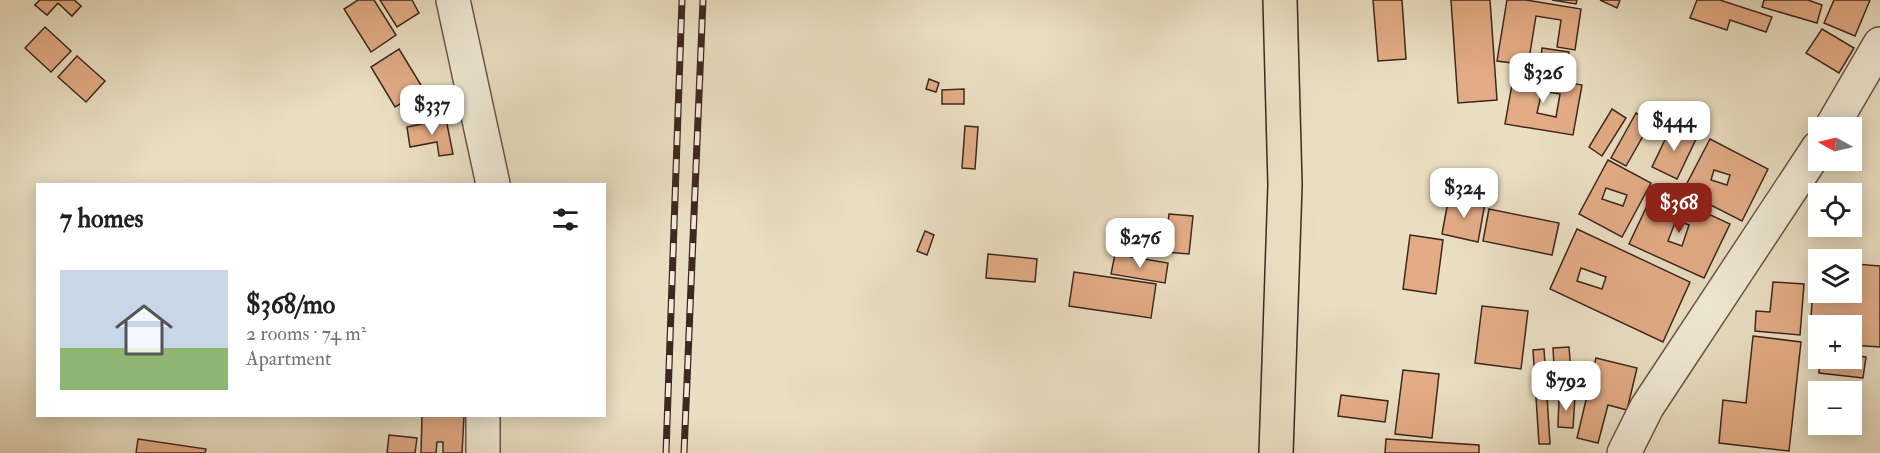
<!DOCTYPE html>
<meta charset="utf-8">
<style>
:root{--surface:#fff;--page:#f2f2f2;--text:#202124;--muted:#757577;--accent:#8f2418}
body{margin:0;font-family:"IM FELL Double Pica",serif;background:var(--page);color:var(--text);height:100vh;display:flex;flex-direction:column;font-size:22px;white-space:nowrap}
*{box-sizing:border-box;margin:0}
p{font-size:20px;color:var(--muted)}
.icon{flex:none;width:33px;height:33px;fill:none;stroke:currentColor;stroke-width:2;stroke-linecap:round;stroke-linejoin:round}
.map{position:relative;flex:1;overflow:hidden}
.drawer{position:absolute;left:36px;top:183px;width:570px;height:234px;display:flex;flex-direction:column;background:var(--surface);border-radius:0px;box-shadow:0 3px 15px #0003}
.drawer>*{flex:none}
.needle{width:39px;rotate:278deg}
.tools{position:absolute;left:1808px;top:117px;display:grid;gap:12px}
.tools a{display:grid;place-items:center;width:54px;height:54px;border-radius:0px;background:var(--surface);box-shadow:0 3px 15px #0003;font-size:30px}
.price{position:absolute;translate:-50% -51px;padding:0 14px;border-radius:12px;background:#fff;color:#222;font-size:20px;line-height:39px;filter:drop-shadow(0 2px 3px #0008)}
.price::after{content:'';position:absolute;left:50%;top:36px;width:18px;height:14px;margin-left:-9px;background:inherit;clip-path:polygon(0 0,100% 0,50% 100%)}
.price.on{background:var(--accent);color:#fff}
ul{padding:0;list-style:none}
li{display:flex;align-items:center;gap:18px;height:150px;padding:0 24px}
li span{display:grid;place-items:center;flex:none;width:168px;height:120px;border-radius:0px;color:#555}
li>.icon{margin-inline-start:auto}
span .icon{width:72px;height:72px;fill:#fffc;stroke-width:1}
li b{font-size:26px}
h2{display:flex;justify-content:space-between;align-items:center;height:72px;padding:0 24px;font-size:26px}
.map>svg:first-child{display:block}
</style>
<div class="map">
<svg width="1880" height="453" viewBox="0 0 1880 453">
<rect width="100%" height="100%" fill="#eadfc2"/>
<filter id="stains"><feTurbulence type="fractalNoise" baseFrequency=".00333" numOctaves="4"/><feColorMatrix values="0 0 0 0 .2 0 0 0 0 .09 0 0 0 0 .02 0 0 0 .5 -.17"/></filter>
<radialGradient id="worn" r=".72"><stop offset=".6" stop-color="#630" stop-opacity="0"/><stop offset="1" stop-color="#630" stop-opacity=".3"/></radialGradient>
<!-- building -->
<g fill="#e3ac86" stroke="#3f281f" stroke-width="1.5" fill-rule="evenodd">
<polygon points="40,0 74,0 81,6 72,16 58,3 47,15 35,5"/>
<polygon points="40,0 74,0 81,6 72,16 58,3 47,15 35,5"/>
<polygon points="358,0 374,0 396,35 371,52 344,9"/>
<polygon points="380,0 412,0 419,13 397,27"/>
<polygon points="1373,0 1402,0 1406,59 1378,61"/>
<polygon points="1451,0 1490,0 1497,100 1458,103"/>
<polygon points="1507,0 1526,0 1581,9 1575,50 1557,47 1561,20 1536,16 1528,65 1497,61"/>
<polygon points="1552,0 1577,0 1576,4"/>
<polygon points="1600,0 1620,0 1617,8"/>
<polygon points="1697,0 1720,0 1772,17 1766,32 1730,20 1727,30 1690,18"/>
<polygon points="1764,0 1808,0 1822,5 1817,23 1762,7"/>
<polygon points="1834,0 1870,0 1855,36 1824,23"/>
<polygon points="45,27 71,51 51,72 25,48"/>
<polygon points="1822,29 1854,48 1839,73 1806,53"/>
<polygon points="1542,48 1569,52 1566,77 1539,73"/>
<polygon points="399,49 424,90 395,107 371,67"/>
<polygon points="77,56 105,81 86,102 58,77"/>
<path d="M1514 73 1582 85 1573 135 1505 124ZM1542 91 1560 94 1556 117 1537 113Z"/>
<polygon points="929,79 939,83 936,92 926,89"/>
<polygon points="964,89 964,104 942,104 942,90"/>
<polygon points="1612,109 1626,118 1602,156 1589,147"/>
<polygon points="1636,113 1651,122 1626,166 1611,158"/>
<polygon points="446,119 453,154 439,156 437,142 410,147 407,127"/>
<polygon points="1672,125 1697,137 1677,179 1652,167"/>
<polygon points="965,126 978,127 975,169 962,168"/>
<path d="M1710 139 1768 169 1742 221 1683 191ZM1714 170 1730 175 1727 185 1711 180Z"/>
<path d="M1608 160 1651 183 1622 237 1579 214ZM1606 188 1627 195 1623 206 1602 199Z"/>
<path d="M1655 189 1730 224 1704 278 1629 244ZM1676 220 1689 225 1682 246 1668 241Z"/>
<polygon points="1449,196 1485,203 1478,242 1442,234"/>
<polygon points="1489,209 1559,223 1552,255 1483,241"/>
<polygon points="1169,214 1193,216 1189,254 1165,252"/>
<path d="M1577 229 1690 282 1663 342 1550 289ZM1581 268 1606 277 1602 289 1577 281Z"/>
<polygon points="925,231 934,235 927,255 917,251"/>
<polygon points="1410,235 1443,240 1436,294 1403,289"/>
<polygon points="988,254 1037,259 1035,282 986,278"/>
<polygon points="1115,254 1168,263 1165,283 1111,274"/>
<polygon points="1855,264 1880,266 1880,347 1851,345 1851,326 1818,326 1818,342 1809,342 1813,291 1853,294"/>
<polygon points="1074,272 1156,284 1151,318 1069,306"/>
<polygon points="1773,282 1804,284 1800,335 1755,331 1756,311 1770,312"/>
<polygon points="1482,306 1528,311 1521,369 1475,363"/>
<polygon points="1753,336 1801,342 1789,451 1719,443 1723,400 1746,403"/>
<polygon points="1569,347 1572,385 1555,386 1553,348"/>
<polygon points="1544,349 1550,444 1539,444 1533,350"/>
<polygon points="1851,355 1866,357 1863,378 1819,373 1820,358 1851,358"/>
<polygon points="1596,358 1637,368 1627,410 1608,405 1598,443 1577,438"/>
<polygon points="1403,370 1439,374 1432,438 1395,434"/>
<polygon points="1341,395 1388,401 1385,422 1338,416"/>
<polygon points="1559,397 1575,397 1573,428 1558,427"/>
<polygon points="422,416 464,416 462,453 443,453 443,442 437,442 436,453 421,453"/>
<polygon points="389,435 417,438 415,453 387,453"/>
<polygon points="138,439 206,449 205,453 136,453"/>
<polygon points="1386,439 1479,445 1479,453 1385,453"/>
</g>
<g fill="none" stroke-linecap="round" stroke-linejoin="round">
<!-- minor casing -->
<g stroke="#6a5648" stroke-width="36">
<g id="minor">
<polyline points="453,0 493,184"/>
<polyline points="1831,128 1880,44"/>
<polyline points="483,416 483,453"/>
<polyline points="1624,453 1647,407 1818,148"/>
</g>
</g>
<!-- highway casing -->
<g stroke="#3f281f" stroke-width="36">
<polyline id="highway" points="1276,453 1285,185 1280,0"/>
</g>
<!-- minor -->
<use href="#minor" stroke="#f1ead7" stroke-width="33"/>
<!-- highway -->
<use href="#highway" stroke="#eadfc2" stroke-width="33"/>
<!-- rail casing -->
<g stroke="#3f281f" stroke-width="7">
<g id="rail">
<polyline points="666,453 682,0"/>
<polyline points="684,453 703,0"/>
</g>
</g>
<!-- rail -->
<use href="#rail" stroke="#f1ead7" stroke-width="4.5" stroke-dasharray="14" stroke-linecap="butt"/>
</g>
<rect width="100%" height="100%" filter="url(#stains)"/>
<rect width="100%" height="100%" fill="url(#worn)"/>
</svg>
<div class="tools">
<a><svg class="needle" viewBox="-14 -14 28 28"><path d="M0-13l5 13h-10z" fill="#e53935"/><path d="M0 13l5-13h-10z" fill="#757577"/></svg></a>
<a><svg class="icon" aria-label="locate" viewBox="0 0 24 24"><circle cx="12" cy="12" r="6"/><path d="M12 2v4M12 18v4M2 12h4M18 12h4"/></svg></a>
<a><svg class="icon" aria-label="layers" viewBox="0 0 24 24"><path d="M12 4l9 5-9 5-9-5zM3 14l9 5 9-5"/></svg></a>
<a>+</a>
<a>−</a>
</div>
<b class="price" style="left:1543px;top:104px">$326</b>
<b class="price" style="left:432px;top:136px">$337</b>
<b class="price" style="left:1674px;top:152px">$444</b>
<b class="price" style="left:1464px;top:219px">$324</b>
<b class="price on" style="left:1679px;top:234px">$368</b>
<b class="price" style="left:1140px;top:269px">$276</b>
<b class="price" style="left:1566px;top:412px">$792</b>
<section class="drawer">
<h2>7 homes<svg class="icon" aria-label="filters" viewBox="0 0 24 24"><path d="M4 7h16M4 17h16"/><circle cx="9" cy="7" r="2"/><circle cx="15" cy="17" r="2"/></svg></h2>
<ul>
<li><span style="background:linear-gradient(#c9d6e8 65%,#8fb573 0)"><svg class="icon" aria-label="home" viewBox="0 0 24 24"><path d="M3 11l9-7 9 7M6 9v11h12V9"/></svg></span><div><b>$368/mo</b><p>2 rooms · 74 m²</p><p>Apartment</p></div></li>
</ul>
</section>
</div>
